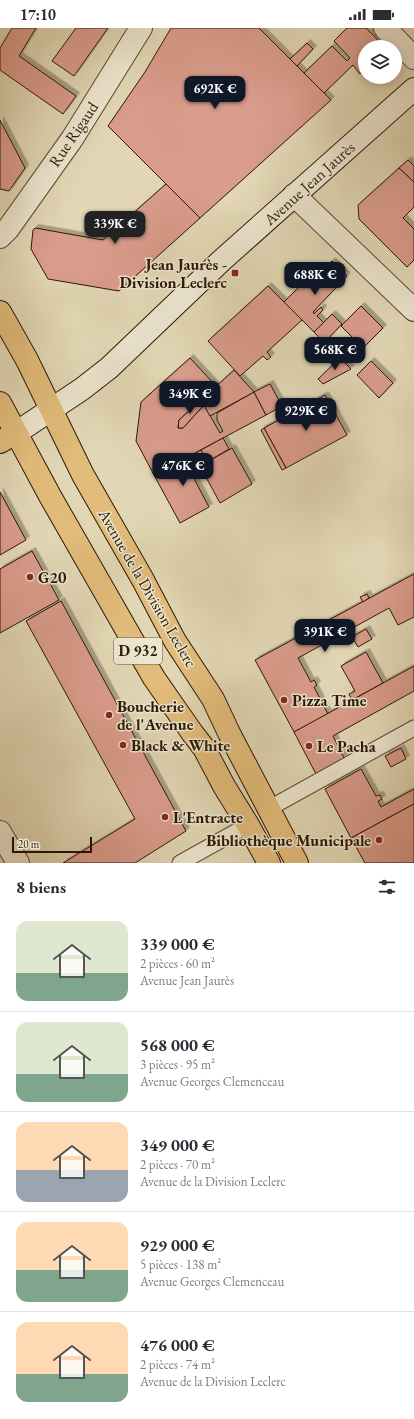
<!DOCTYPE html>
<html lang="fr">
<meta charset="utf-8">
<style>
:root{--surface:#fff;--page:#f2f2f3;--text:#2b2b33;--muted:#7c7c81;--line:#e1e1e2;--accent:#111827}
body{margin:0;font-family:"EB Garamond",serif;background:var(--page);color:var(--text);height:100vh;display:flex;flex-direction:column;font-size:15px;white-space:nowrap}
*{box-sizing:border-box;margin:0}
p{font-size:13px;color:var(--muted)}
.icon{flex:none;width:22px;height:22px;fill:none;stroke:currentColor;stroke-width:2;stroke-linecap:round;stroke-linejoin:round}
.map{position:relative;height:835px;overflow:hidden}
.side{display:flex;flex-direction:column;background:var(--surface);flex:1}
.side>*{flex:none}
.fabs{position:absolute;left:358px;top:12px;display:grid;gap:8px}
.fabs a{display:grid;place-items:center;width:44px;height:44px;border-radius:50%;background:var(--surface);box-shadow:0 2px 10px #0003;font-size:20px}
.scale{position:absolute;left:12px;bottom:10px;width:80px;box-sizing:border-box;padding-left:4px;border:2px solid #2b1804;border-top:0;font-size:11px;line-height:14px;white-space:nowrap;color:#2b1804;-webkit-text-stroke:3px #ece5cf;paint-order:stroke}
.price{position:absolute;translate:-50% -34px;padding:0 9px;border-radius:8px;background:var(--accent);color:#fff;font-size:13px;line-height:26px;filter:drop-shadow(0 1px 2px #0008)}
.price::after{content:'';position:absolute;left:50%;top:24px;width:12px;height:9px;margin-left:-6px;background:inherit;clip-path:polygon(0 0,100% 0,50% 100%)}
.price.active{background:#222;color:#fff}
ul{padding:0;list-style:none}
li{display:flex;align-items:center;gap:12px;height:100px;padding:0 16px}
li+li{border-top:1px solid var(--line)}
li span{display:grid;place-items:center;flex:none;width:112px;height:80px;border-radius:12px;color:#555}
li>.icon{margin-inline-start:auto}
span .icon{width:48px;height:48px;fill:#fffc;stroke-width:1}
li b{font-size:17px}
h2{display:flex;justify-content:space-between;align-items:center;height:48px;padding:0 16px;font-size:17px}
.status{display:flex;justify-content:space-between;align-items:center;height:28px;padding:0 20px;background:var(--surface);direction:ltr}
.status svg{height:11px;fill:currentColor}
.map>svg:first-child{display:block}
</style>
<div class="status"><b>17:10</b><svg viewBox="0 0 49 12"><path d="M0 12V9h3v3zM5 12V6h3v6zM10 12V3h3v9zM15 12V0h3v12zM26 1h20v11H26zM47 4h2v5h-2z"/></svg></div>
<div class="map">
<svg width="414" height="835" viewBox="0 0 414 835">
<defs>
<filter id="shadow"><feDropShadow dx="3.5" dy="-3.5" stdDeviation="0" flood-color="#0004"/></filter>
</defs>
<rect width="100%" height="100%" fill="#e2d7b5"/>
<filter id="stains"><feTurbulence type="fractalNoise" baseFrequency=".005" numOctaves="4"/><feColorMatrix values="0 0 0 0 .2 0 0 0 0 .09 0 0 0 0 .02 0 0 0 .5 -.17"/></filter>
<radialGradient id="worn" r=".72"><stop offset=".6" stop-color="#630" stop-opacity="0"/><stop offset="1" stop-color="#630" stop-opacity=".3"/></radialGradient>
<!-- building -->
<g fill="#da9c8c" stroke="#2b1804" filter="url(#shadow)">
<polygon points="12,0 36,0 19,28 76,68 63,86 0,42 0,20"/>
<polygon points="76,0 108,0 74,48 52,33"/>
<polygon points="171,0 259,0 331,72 200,190 108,98 145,44"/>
<polygon points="347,0 366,0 377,11 377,19 365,19 365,42 360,46 353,37 324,65 304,45 332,18 347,33 350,30 334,13"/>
<polygon points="307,15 313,21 297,38 290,31"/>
<polygon points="0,92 25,140 9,163 0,161"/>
<polygon points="408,132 414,138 414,154 399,140"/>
<polygon points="399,140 414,154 414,179 403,190 414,201 414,232 407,239 359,191 358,177"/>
<polygon points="166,156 200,190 119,263 48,251 31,221 33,202 35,200 103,212"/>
<polygon points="332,233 347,248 313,284 314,286 321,279 323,282 317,288 324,295 314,304 284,274 301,257 305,260"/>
<polygon points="268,258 302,292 267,324 271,329 267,332 263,328 240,348 208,313"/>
<polygon points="361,278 383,300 363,320 341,298"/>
<polygon points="332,286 342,296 324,315 314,304"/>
<polygon points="190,330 216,358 179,392 178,400 183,400 204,377 220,405 223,403 217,392 217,385 254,364 266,387 154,447 136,413 141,374"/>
<polygon points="340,330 351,341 323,356 318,351"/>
<polygon points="371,333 393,355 379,370 357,347"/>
<polygon points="234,342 254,364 210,388 201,372"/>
<polygon points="270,356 282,378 266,387 254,364"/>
<polygon points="325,367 347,407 286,440 264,400"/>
<polygon points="201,372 204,377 183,400 178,400 179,392"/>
<polygon points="264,400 286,440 282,442 261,402"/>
<polygon points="223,410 229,421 207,434 201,422"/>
<polygon points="232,420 252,456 220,475 200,438"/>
<polygon points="201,422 207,434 190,443 209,479 180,495 154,447"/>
<polygon points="0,464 26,512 0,527"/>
<polygon points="32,523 59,572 0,605 0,541"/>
<polygon points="414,546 414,589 398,597 389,580 298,630 311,654 314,652 317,657 314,659 328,686 294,704 255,632"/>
<polygon points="367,566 369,570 363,574 360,569"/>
<polygon points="61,573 186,803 135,835 63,835 135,791 26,593"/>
<polygon points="366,601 372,611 358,619 352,609"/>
<polygon points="366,624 383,655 352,672 349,666 355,663 341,638"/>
<polygon points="414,638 414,663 333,708 344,730 316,746 294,704"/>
<polygon points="401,720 406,731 391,739 385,728"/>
<polygon points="361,741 376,768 380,767 382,771 378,773 381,779 414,761 414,776 351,810 325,761"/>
<polygon points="414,776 414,835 365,835 351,810"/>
</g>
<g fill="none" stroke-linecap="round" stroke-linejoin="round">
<!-- service casing -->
<g stroke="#594830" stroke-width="17">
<g id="service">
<polyline points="268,781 414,700"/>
<polyline points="180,835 248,797"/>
</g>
</g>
<!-- minor casing -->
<g stroke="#594830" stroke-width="24">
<g id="minor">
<polyline points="385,0 414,30"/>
<polyline points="294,167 414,282"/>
<polyline points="0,209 8,201 72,111 141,0"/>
<polyline points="0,804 18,835"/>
</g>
</g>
<!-- secondary casing -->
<g stroke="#2b1804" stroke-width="24">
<polyline id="secondary" points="16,405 82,361 109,340 221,233 414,61"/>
</g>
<!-- primary casing -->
<g stroke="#2b1804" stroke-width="24">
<g id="primary">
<polyline points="0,284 27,332 83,447 143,552 175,613 213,671 229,705 297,835"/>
<polyline points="0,375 50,468 154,650 193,706 204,720 224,758 248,797 269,835"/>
<polyline points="0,414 16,405"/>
</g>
</g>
<!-- service -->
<use href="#service" stroke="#ece5cf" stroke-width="15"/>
<!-- minor -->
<use href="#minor" stroke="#ece5cf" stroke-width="22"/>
<!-- secondary -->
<use href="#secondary" stroke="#ece5cf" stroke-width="22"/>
<!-- primary -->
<use href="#primary" stroke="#e1bc7a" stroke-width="22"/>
</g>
<!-- markers -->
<g fill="#8f2418" stroke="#ece5cf" stroke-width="1.5">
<rect x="231" y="241" width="8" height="8" rx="2"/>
<circle cx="30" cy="549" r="4"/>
<circle cx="284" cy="672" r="4"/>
<circle cx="109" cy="687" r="4"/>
<circle cx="123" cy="717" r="4"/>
<circle cx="309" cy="718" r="4"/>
<circle cx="165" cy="789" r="4"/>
<circle cx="379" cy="812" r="4"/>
</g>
<g text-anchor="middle" stroke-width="3" stroke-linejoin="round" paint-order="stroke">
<!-- shield labels -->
<rect fill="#ece5cf" stroke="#655641" stroke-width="1" x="114" y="610" width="48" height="26" rx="3"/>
<g font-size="15" font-weight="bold" fill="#2b1804">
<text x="138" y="628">D 932</text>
</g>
<!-- street labels -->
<g font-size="16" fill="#2b1804" stroke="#ece5cf">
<text transform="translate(73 106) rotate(-56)" y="6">Rue Rigaud</text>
<text transform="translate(309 155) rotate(-42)" y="6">Avenue Jean Jaurès</text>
<text transform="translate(148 560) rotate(60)" y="6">Avenue de la Division Leclerc</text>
</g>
<!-- poi labels -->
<g font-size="16" font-weight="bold" fill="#2b1804" stroke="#ece5cf" text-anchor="start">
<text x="227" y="242" text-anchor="end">Jean Jaurès -<tspan x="227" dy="18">Division Leclerc</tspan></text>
<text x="38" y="555">G20</text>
<text x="292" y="678">Pizza Time</text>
<text x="117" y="684">Boucherie<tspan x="117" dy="18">de l'Avenue</tspan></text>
<text x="131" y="723">Black &amp; White</text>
<text x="317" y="724">Le Pacha</text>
<text x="173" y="795">L'Entracte</text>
<text x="371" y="818" text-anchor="end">Bibliothèque Municipale</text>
</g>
</g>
<rect width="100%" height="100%" filter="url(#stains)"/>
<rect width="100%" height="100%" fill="url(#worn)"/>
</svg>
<div class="fabs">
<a><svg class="icon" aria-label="layers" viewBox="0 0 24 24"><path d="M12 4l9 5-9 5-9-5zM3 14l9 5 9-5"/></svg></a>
</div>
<div class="scale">20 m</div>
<b class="price" style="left:215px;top:82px">692K €</b>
<b class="price active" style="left:115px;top:217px">339K €</b>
<b class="price" style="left:315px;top:268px">688K €</b>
<b class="price" style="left:335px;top:343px">568K €</b>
<b class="price" style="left:190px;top:387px">349K €</b>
<b class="price" style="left:306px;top:404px">929K €</b>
<b class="price" style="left:183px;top:459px">476K €</b>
<b class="price" style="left:325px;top:625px">391K €</b>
</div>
<section class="side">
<h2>8 biens<svg class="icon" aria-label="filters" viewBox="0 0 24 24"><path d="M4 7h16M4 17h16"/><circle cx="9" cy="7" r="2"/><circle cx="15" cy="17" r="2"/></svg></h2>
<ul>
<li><span style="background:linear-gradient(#dfe7d0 65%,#7fa58c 0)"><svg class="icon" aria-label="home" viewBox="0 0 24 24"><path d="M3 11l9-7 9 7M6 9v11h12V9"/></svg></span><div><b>339 000 €</b><p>2 pièces · 60 m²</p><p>Avenue Jean Jaurès</p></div></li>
<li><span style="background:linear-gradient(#dfe7d0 65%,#7fa58c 0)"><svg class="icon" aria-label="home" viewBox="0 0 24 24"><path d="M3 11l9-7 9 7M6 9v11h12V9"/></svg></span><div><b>568 000 €</b><p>3 pièces · 95 m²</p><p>Avenue Georges Clemenceau</p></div></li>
<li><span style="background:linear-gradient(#ffd9b3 60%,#9aa5b1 0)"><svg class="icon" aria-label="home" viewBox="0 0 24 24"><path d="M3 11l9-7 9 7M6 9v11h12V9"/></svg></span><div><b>349 000 €</b><p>2 pièces · 70 m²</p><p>Avenue de la Division Leclerc</p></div></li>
<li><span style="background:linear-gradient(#ffd9b3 60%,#7fa58c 0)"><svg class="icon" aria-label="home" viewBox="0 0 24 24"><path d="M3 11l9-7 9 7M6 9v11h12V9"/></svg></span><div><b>929 000 €</b><p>5 pièces · 138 m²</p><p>Avenue Georges Clemenceau</p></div></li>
<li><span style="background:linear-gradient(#ffd9b3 65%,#7fa58c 0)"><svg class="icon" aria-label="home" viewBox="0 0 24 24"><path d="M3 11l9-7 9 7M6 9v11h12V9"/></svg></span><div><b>476 000 €</b><p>2 pièces · 74 m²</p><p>Avenue de la Division Leclerc</p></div></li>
</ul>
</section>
